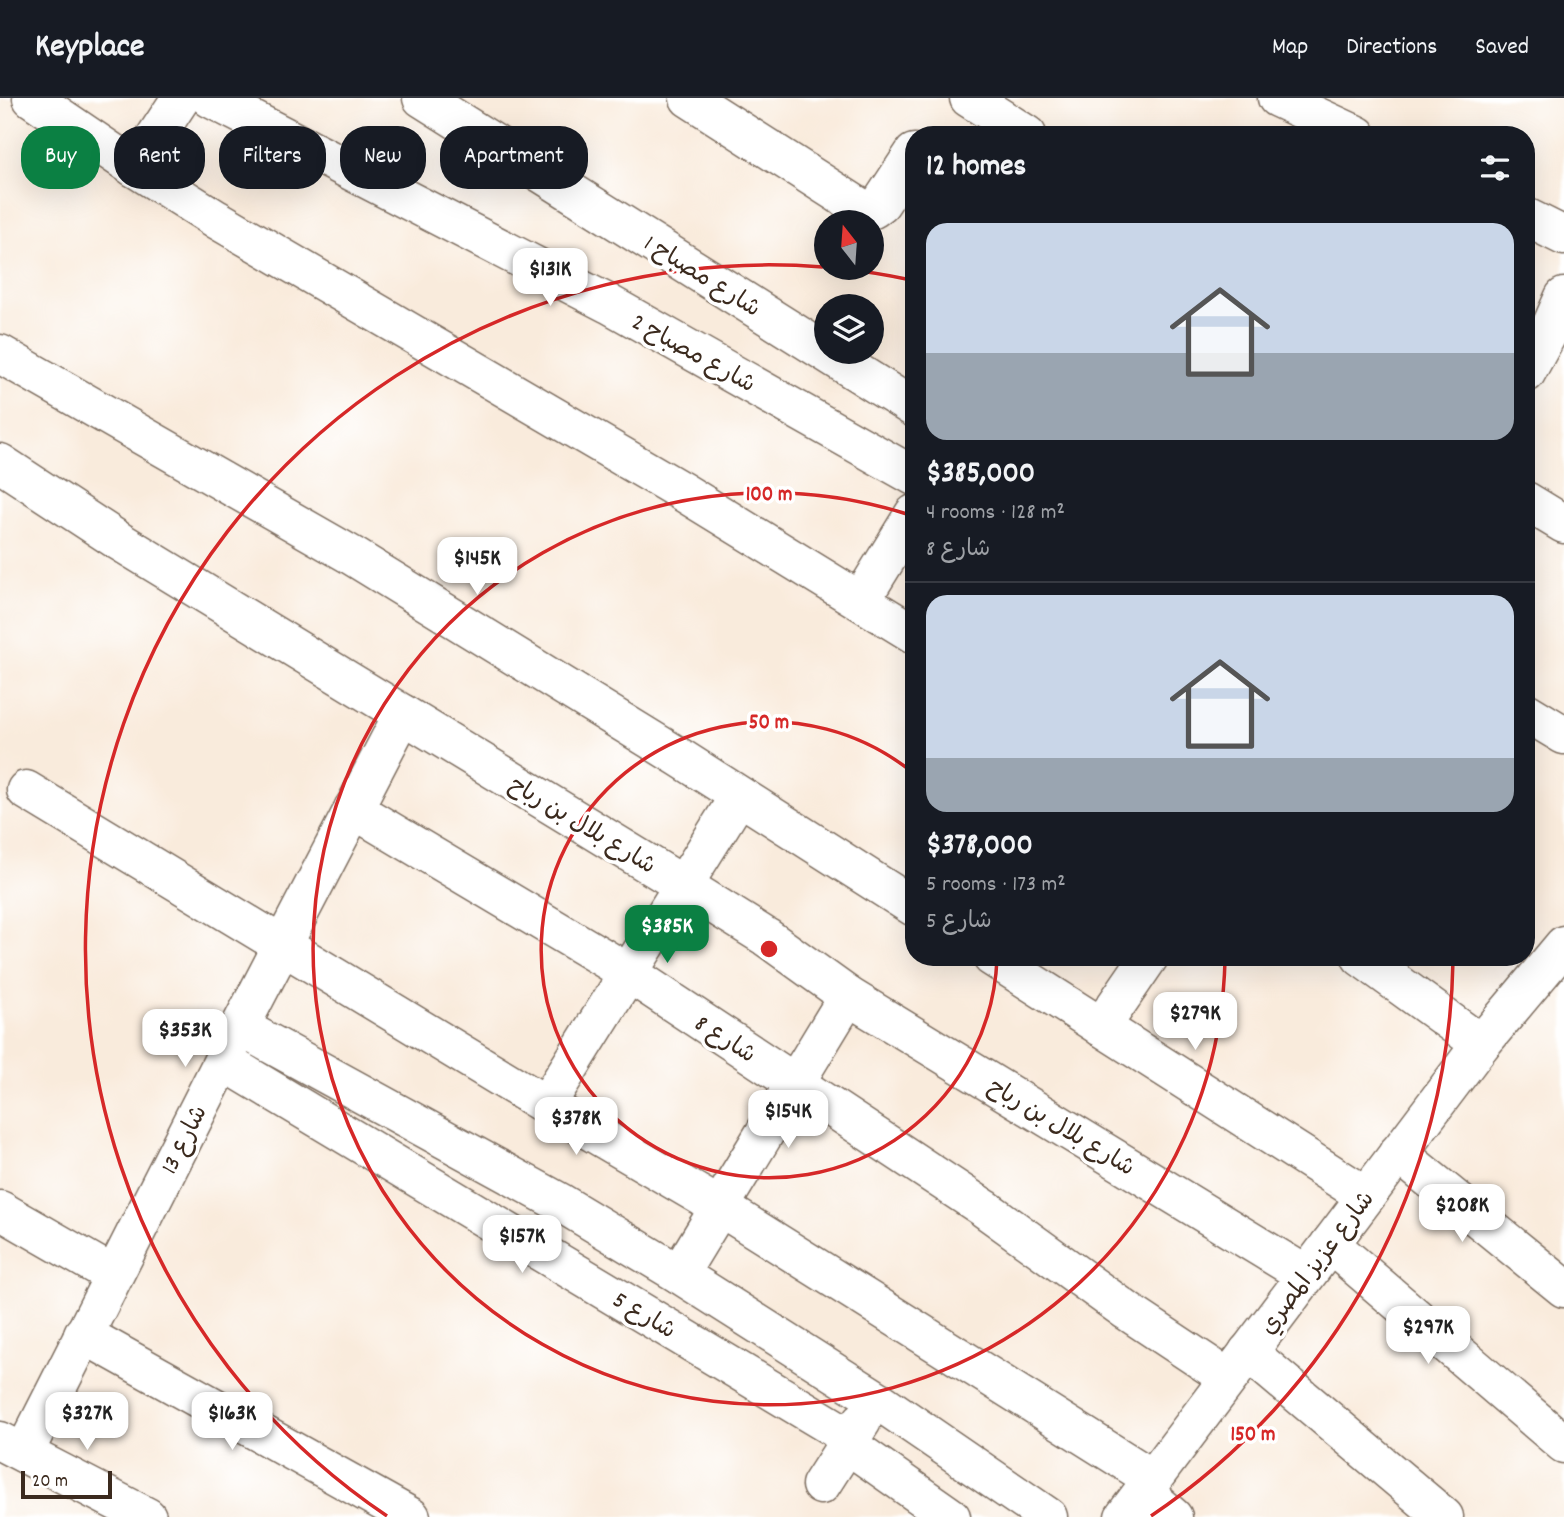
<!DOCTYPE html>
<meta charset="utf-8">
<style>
:root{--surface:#171b24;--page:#242831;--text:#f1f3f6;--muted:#9ea1a6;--line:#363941;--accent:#0b8043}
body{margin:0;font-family:Dekko,"Playpen Sans Arabic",sans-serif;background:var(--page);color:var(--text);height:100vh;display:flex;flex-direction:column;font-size:26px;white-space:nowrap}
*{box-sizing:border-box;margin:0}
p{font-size:23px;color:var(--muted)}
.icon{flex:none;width:38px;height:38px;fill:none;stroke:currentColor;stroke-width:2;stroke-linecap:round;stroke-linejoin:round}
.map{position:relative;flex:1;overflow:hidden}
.side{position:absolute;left:905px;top:28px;width:630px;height:840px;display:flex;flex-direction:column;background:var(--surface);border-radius:28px;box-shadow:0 7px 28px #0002}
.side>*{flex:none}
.banner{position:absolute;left:21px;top:28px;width:665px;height:63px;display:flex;gap:14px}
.needle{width:46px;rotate:343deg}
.buttons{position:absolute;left:814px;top:112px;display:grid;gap:14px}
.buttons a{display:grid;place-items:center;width:70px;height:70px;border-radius:50%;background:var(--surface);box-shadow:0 7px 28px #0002;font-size:35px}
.scale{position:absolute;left:21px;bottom:18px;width:91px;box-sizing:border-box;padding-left:7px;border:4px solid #3b2a1e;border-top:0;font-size:19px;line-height:24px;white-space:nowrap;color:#3b2a1e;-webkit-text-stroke:5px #fff;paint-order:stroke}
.price{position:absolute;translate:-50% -60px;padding:0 16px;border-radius:14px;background:#fff;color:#222;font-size:23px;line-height:46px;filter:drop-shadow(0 2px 4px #0008)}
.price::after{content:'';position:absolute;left:50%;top:42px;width:21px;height:16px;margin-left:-10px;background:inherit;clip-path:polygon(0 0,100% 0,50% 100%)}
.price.active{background:var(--accent);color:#fff}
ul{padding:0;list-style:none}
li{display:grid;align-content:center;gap:14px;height:371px;padding:0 21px}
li+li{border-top:2px solid var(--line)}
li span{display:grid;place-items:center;height:217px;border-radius:21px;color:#555}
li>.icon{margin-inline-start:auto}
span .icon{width:126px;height:126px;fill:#fffc;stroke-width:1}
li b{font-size:30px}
h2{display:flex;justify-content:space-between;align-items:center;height:84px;padding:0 21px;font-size:30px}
.chip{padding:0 24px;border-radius:28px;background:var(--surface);box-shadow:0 7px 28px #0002;font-size:24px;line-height:63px}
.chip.active{background:var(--accent);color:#fff}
header{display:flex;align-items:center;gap:42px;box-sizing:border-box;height:98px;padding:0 35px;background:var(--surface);border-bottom:2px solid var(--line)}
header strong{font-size:33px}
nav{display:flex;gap:38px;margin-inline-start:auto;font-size:24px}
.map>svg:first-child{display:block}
</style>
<header>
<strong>Keyplace</strong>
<nav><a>Map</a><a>Directions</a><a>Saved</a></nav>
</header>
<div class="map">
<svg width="1564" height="1419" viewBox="0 0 1564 1419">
<rect width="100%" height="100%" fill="#fff"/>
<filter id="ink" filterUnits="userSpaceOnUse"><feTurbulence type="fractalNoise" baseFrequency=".0143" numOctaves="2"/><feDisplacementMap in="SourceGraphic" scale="14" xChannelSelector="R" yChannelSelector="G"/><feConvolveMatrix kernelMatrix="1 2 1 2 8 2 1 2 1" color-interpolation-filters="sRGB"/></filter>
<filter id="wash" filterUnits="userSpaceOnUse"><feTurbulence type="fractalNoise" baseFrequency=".00686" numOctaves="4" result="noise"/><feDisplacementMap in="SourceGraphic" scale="28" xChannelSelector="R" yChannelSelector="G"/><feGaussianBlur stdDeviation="1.57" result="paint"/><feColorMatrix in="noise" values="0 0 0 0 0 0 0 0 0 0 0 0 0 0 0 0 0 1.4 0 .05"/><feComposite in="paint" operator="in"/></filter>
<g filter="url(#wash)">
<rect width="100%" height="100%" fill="#f9ebdc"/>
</g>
<g filter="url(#ink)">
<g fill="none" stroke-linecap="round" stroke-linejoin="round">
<!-- minor casing -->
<g stroke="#7e6e60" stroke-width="41">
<g id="minor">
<polyline points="32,0 135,70 216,121 683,394 914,536"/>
<polyline points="210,0 609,206 914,378"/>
<polyline points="422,0 914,310"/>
<polyline points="689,0 864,112 873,111 881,105 914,55"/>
<polyline points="969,0 1027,37"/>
<polyline points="1277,0 1357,37"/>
<polyline points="135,70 181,0"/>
<polyline points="1526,119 1564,138"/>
<polyline points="0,256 351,457 679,659 914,809"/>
<polyline points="1526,275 1549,233 1564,199"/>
<polyline points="0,365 119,443 683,787 766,839 848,898 1306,1177"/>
<polyline points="1526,403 1564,426"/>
<polyline points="861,502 914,416"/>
<polyline points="1526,614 1564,637"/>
<polyline points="26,692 546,1007 720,1109 1153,1381"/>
<polyline points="353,711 627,874 984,1110 1127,1213 1228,1280"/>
<polyline points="992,859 1366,1098"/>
<polyline points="1361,859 1481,946"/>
<polyline points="240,929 561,1105 679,1176 876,1301 1048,1419"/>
<polyline points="1101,929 1149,859"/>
<polyline points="223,963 851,1340"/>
<polyline points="546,1007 739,698"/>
<polyline points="1398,1055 1564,1190"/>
<polyline points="0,1112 113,1177"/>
<polyline points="1330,1146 1564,1346"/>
<polyline points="679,1176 848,898"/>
<polyline points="83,1236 411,1419"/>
<polyline points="1248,1254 1444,1419"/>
<polyline points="0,1343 147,1419"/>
<polyline points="847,1346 951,1419"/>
<polyline points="24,1355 240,929 403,616"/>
<polyline points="821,1387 862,1323"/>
<polyline points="1143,1393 1173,1419"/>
<polyline points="1124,1419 1481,946 1564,847"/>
</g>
</g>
<!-- minor -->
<use href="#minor" stroke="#fff" stroke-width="38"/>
</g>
</g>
<!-- distance rings -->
<g fill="none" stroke="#d62828" stroke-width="3.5">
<path d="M997 861A228 228 0 1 1 912 674"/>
<path d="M1225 863A456 456 0 1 1 910 417"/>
<path d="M1453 863A684 684 0 0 1 1151 1418M387 1418A684 684 0 0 1 823 169M835 170A684 684 0 0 1 911 182"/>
</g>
<g text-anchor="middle" stroke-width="7" stroke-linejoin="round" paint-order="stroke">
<!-- street labels -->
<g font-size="24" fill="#3b2a1e" stroke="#fff">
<text transform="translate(703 177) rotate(32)" y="8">شارع مصباح 1</text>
<text transform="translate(694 254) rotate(29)" y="8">شارع مصباح 2</text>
<text transform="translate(583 726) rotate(31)" y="8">شارع بلال بن رباح</text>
<text transform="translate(726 940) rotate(33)" y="8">شارع 8</text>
<text transform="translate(1062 1028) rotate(31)" y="8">شارع بلال بن رباح</text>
<text transform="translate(183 1041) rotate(-63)" y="8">شارع 13</text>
<text transform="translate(1316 1164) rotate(-53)" y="8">شارع عزيز المصري</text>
<text transform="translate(645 1216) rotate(31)" y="8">شارع 5</text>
</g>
</g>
<circle cx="769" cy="851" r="10" fill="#d62828" stroke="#fff" stroke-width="3.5"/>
<g font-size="21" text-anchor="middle" font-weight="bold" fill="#d62828" stroke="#fff" stroke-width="7" stroke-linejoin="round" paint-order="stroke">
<text x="769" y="402">100 m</text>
<text x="769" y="630">50 m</text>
<text x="1253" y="1342">150 m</text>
</g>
</svg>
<div class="buttons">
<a><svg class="needle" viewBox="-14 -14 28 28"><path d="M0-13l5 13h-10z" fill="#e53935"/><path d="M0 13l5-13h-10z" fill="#9ea1a6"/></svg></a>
<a><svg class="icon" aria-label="layers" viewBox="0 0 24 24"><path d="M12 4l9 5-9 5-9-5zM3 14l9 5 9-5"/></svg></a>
</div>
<div class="scale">20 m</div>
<b class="price" style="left:550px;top:210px">$131K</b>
<b class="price" style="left:477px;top:499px">$145K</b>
<b class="price active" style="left:667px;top:867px">$385K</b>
<b class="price" style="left:1195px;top:954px">$279K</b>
<b class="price" style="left:185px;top:971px">$353K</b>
<b class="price" style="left:788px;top:1052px">$154K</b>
<b class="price" style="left:576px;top:1059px">$378K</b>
<b class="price" style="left:1462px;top:1146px">$208K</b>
<b class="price" style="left:522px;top:1177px">$157K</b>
<b class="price" style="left:1428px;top:1268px">$297K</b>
<b class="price" style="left:87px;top:1354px">$327K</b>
<b class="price" style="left:232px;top:1354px">$163K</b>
<div class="banner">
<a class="chip active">Buy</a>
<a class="chip">Rent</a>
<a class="chip">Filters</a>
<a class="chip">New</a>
<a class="chip">Apartment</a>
</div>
<section class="side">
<h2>12 homes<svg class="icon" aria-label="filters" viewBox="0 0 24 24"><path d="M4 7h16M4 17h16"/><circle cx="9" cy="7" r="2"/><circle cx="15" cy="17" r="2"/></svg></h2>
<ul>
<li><span style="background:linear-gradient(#c9d6e8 60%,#9aa5b1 0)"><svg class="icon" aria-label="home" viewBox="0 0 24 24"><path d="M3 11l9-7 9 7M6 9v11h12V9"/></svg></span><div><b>$385,000</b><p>4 rooms · 128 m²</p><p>شارع 8</p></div></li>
<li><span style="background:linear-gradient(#c9d6e8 75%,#9aa5b1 0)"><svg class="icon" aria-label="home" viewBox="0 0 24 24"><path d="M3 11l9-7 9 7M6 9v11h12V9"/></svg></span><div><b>$378,000</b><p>5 rooms · 173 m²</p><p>شارع 5</p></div></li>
</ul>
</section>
</div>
